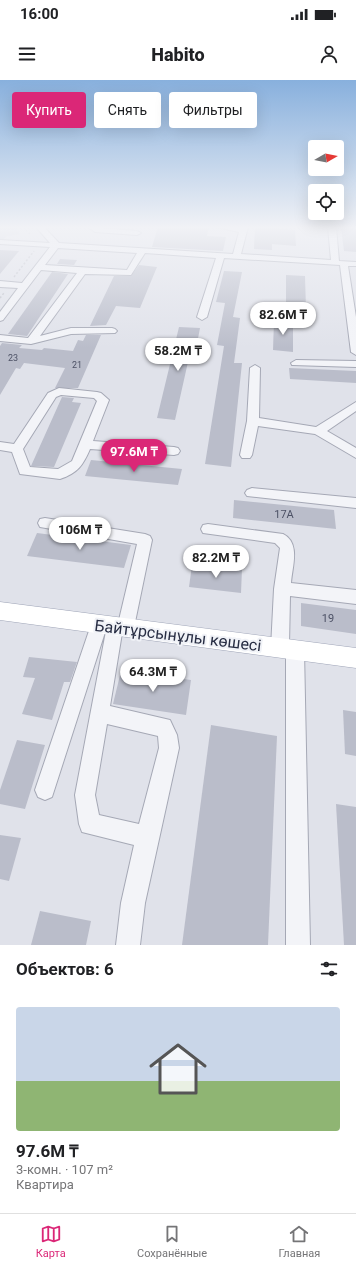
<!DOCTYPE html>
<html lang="ru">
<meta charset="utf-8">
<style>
:root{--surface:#fff;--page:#f2f2f2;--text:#202124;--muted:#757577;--line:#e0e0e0;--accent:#db2777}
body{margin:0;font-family:Roboto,sans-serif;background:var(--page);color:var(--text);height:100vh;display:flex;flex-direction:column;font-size:15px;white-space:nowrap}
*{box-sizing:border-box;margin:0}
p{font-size:13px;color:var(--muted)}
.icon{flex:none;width:22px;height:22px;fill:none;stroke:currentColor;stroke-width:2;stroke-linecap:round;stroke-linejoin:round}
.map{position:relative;height:865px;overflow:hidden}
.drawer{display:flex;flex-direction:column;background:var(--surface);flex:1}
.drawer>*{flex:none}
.hud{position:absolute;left:12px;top:12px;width:332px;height:36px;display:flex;gap:8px}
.needle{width:26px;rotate:81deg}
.controls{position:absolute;left:308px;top:60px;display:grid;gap:8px}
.controls a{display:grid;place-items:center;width:36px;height:36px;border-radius:4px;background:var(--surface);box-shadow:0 4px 16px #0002;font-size:20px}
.price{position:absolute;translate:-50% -34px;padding:0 9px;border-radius:14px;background:#fff;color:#222;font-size:13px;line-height:26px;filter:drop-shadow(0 1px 2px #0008)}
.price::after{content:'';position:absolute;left:50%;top:24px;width:12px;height:9px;margin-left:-6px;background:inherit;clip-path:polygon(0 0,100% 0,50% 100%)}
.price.selected{background:var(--accent);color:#fff}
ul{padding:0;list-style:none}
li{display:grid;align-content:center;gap:8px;height:212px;padding:0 16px}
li+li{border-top:1px solid var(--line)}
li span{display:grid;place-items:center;height:124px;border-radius:4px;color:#555}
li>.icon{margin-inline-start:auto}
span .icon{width:72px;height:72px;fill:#fffc;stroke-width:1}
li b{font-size:17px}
h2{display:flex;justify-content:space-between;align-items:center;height:48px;padding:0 16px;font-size:17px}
.chip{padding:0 14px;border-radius:4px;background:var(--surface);box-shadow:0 4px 16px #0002;font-size:14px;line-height:36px}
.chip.selected{background:var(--accent);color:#fff}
.status{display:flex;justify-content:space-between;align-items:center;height:28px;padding:0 20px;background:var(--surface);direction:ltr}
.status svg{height:11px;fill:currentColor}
header{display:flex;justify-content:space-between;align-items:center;height:52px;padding:0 16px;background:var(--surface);font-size:18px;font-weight:800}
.tab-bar{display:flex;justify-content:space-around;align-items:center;height:56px;border-top:1px solid var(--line);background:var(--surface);font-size:11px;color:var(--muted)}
.tab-bar a{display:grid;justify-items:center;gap:2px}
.tab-bar .selected{color:var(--accent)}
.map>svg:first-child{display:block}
</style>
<div class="status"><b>16:00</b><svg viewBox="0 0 49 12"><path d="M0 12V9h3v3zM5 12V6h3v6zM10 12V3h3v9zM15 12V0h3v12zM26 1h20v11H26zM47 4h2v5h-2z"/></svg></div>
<header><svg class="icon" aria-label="menu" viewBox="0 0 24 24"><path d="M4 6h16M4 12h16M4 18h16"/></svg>Habito<svg class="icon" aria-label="person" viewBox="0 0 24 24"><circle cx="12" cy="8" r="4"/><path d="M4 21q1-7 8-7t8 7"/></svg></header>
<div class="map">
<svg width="356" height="865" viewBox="0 0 356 865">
<rect width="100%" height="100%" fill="#e0e2ea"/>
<!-- built -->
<polygon fill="#ced1dc" points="0,147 15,147 20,154 7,156 0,162"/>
<!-- building -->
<g fill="#babdca">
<polygon points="158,147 209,147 207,156 226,157 223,171 152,167"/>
<polygon points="255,147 295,150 296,166 272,164 272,170 254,169"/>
<polygon points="341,147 356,147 356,172 344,171"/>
<polygon points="0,170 19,171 0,194"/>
<polygon points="60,179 77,180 74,185 57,184"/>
<polygon points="139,185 157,187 140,228 116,226 106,245 90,246 114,196 131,196"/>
<polygon points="224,191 242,192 233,237 240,238 234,283 242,283 231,387 205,384 224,266 217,265 225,223 216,222"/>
<polygon points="52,192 68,194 27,256 8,254"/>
<polygon points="286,195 305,196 306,229 286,227"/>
<polygon points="274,240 293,242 293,272 273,270"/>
<polygon points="179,247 200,248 195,274 190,273 175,340 157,338"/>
<polygon points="86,255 101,255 78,308 55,308 65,288 24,283 20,289 16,288 0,315 0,266 2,263 22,265 19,268 42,270 44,268 73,271 78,260 83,261"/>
<polygon points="289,288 356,291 356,303 290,299"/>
<polygon points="62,317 74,318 72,322 81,323 54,387 31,386"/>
<polygon points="91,380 182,389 178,405 85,396"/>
<polygon points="234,420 334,430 336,449 233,438"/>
<polygon points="37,453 131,465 124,488 27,476"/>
<polygon points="192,485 242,489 241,513 189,507"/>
<polygon points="301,523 356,530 356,554 301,546"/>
<polygon points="29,577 77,582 70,602 64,602 52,640 22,634 35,598 23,597"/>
<polygon points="121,591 191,600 186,635 113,624"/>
<polygon points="343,630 356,632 356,676 345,674"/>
<polygon points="211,645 277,656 268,865 182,865"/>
<polygon points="17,660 45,665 25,729 0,724 0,710"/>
<polygon points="336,724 356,727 356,865 344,865"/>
<polygon points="0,755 21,758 9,801 0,799"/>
<polygon points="40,831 91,841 86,865 31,865"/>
</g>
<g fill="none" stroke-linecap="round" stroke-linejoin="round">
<!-- minor casing -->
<g stroke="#a5a8b5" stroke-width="2">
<g id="minor">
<path d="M36 147H44L59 163 233 174 239 152 217 147H248L241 174 331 180 328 147H336L339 181 356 182V186H348L356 237V275L351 272 340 185 224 178 207 237 202 240 197 237 216 178 145 173 131 195 85 194 40 256 71 248H112L115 249 117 251 115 253 71 254 31 264 0 261V255L28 258 77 193 41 190 3 240 0 241V232L18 208 0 207V201L22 203 50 167 0 164V160L50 163ZM58 168 137 173 127 190 45 185Z"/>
<polygon points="88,147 137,151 141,153 137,155 95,152"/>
<polygon points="296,280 356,281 356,287 292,285 291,283"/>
<polygon points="255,285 260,288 259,338 316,347 356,322 356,331 327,351 356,368 356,378 315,354 258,346 252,375 250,378 242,378 240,375 247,341 250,288"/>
<path d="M59 308 97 312 101 313 109 320 93 361 174 367 178 368 180 371 178 374 174 375 90 369C83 385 78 393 60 399L20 394 12 372 0 370V362L14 364 48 313ZM61 315 94 318 97 321 72 381 58 389 30 387 23 369 56 317Z"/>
<polygon points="252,408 356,418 356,428 247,416 245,413 247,410"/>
<path d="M45 438 145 454 150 456 152 460 134 547 132 552 126 554 122 553 110 626 170 640 177 655 179 668 145 823 140 865H116L121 823 134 765 82 752 79 744 75 715 107 546 52 717 45 720 38 717 35 710 93 539 99 537 105 539 107 546 109 541 115 539 119 540 137 464 40 447 38 443 40 439ZM107 644 158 656 159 668 139 744 99 735 95 715Z"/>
<path d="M208 444 283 454C301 463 292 487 291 503L356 510V524L290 516 289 565 295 562 301 564 304 570 310 865H286V573L280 576 274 574 271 568 274 509 280 468 275 463 203 453 201 449 203 445Z"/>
</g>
</g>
<!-- major casing -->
<g stroke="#9ea4b7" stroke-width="1">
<polygon id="major" points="0,522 356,568 356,588 0,540"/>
</g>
<!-- path -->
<g stroke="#bec0c9" stroke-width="1.5" stroke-dasharray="2 2" stroke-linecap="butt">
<polyline points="23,147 31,155"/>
<polyline points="14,197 34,171"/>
<polyline points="0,218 4,213"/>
</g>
<!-- minor -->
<use href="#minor" fill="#f3f4f8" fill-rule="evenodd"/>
<!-- major -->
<use href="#major" fill="#fff" fill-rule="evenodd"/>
</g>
<!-- sky -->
<linearGradient id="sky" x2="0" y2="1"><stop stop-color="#88b0dd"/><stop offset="0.55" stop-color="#f1f2f6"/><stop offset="1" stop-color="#f1f2f6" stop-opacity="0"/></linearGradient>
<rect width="356" height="268" fill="url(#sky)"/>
<g text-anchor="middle" stroke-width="4" stroke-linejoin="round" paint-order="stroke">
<!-- far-number labels -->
<g font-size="9" fill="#4c5165">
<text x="13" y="281">23</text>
<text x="77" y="288">21</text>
</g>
<!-- number labels -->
<g font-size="11" fill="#4c5165">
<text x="284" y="438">17А</text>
<text x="328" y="542">19</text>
</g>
<!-- near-street labels -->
<g font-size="16" fill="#272d43" stroke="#f0f2f7">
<text transform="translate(178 555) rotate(7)" y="6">Байтұрсынұлы көшесі</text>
</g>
</g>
</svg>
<div class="controls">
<a><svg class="needle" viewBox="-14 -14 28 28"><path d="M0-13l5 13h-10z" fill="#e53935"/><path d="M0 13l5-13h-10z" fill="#757577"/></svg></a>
<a><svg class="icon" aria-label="locate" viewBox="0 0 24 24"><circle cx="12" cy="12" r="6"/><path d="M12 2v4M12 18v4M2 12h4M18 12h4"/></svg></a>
</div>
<b class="price" style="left:283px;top:256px">82.6M ₸</b>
<b class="price" style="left:178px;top:292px">58.2M ₸</b>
<b class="price selected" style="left:134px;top:393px">97.6M ₸</b>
<b class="price" style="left:80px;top:471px">106M ₸</b>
<b class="price" style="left:216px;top:499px">82.2M ₸</b>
<b class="price" style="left:153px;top:613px">64.3M ₸</b>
<div class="hud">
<a class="chip selected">Купить</a>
<a class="chip">Снять</a>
<a class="chip">Фильтры</a>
</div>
</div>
<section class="drawer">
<h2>Объектов: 6<svg class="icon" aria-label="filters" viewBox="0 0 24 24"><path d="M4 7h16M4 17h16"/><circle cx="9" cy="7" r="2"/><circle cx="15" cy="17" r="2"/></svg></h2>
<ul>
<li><span style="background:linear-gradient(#c9d6e8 60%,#8fb573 0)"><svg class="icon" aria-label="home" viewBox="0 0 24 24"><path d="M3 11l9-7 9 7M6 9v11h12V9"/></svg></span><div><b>97.6M ₸</b><p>3-комн. · 107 m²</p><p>Квартира</p></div></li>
</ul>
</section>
<nav class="tab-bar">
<a class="selected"><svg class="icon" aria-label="map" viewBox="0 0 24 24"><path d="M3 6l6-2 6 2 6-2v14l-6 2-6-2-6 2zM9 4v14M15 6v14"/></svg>Карта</a>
<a><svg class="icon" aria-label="saved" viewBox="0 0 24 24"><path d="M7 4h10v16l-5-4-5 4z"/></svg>Сохранённые</a>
<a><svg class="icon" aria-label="home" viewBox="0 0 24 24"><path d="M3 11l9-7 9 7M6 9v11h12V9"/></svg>Главная</a>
</nav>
